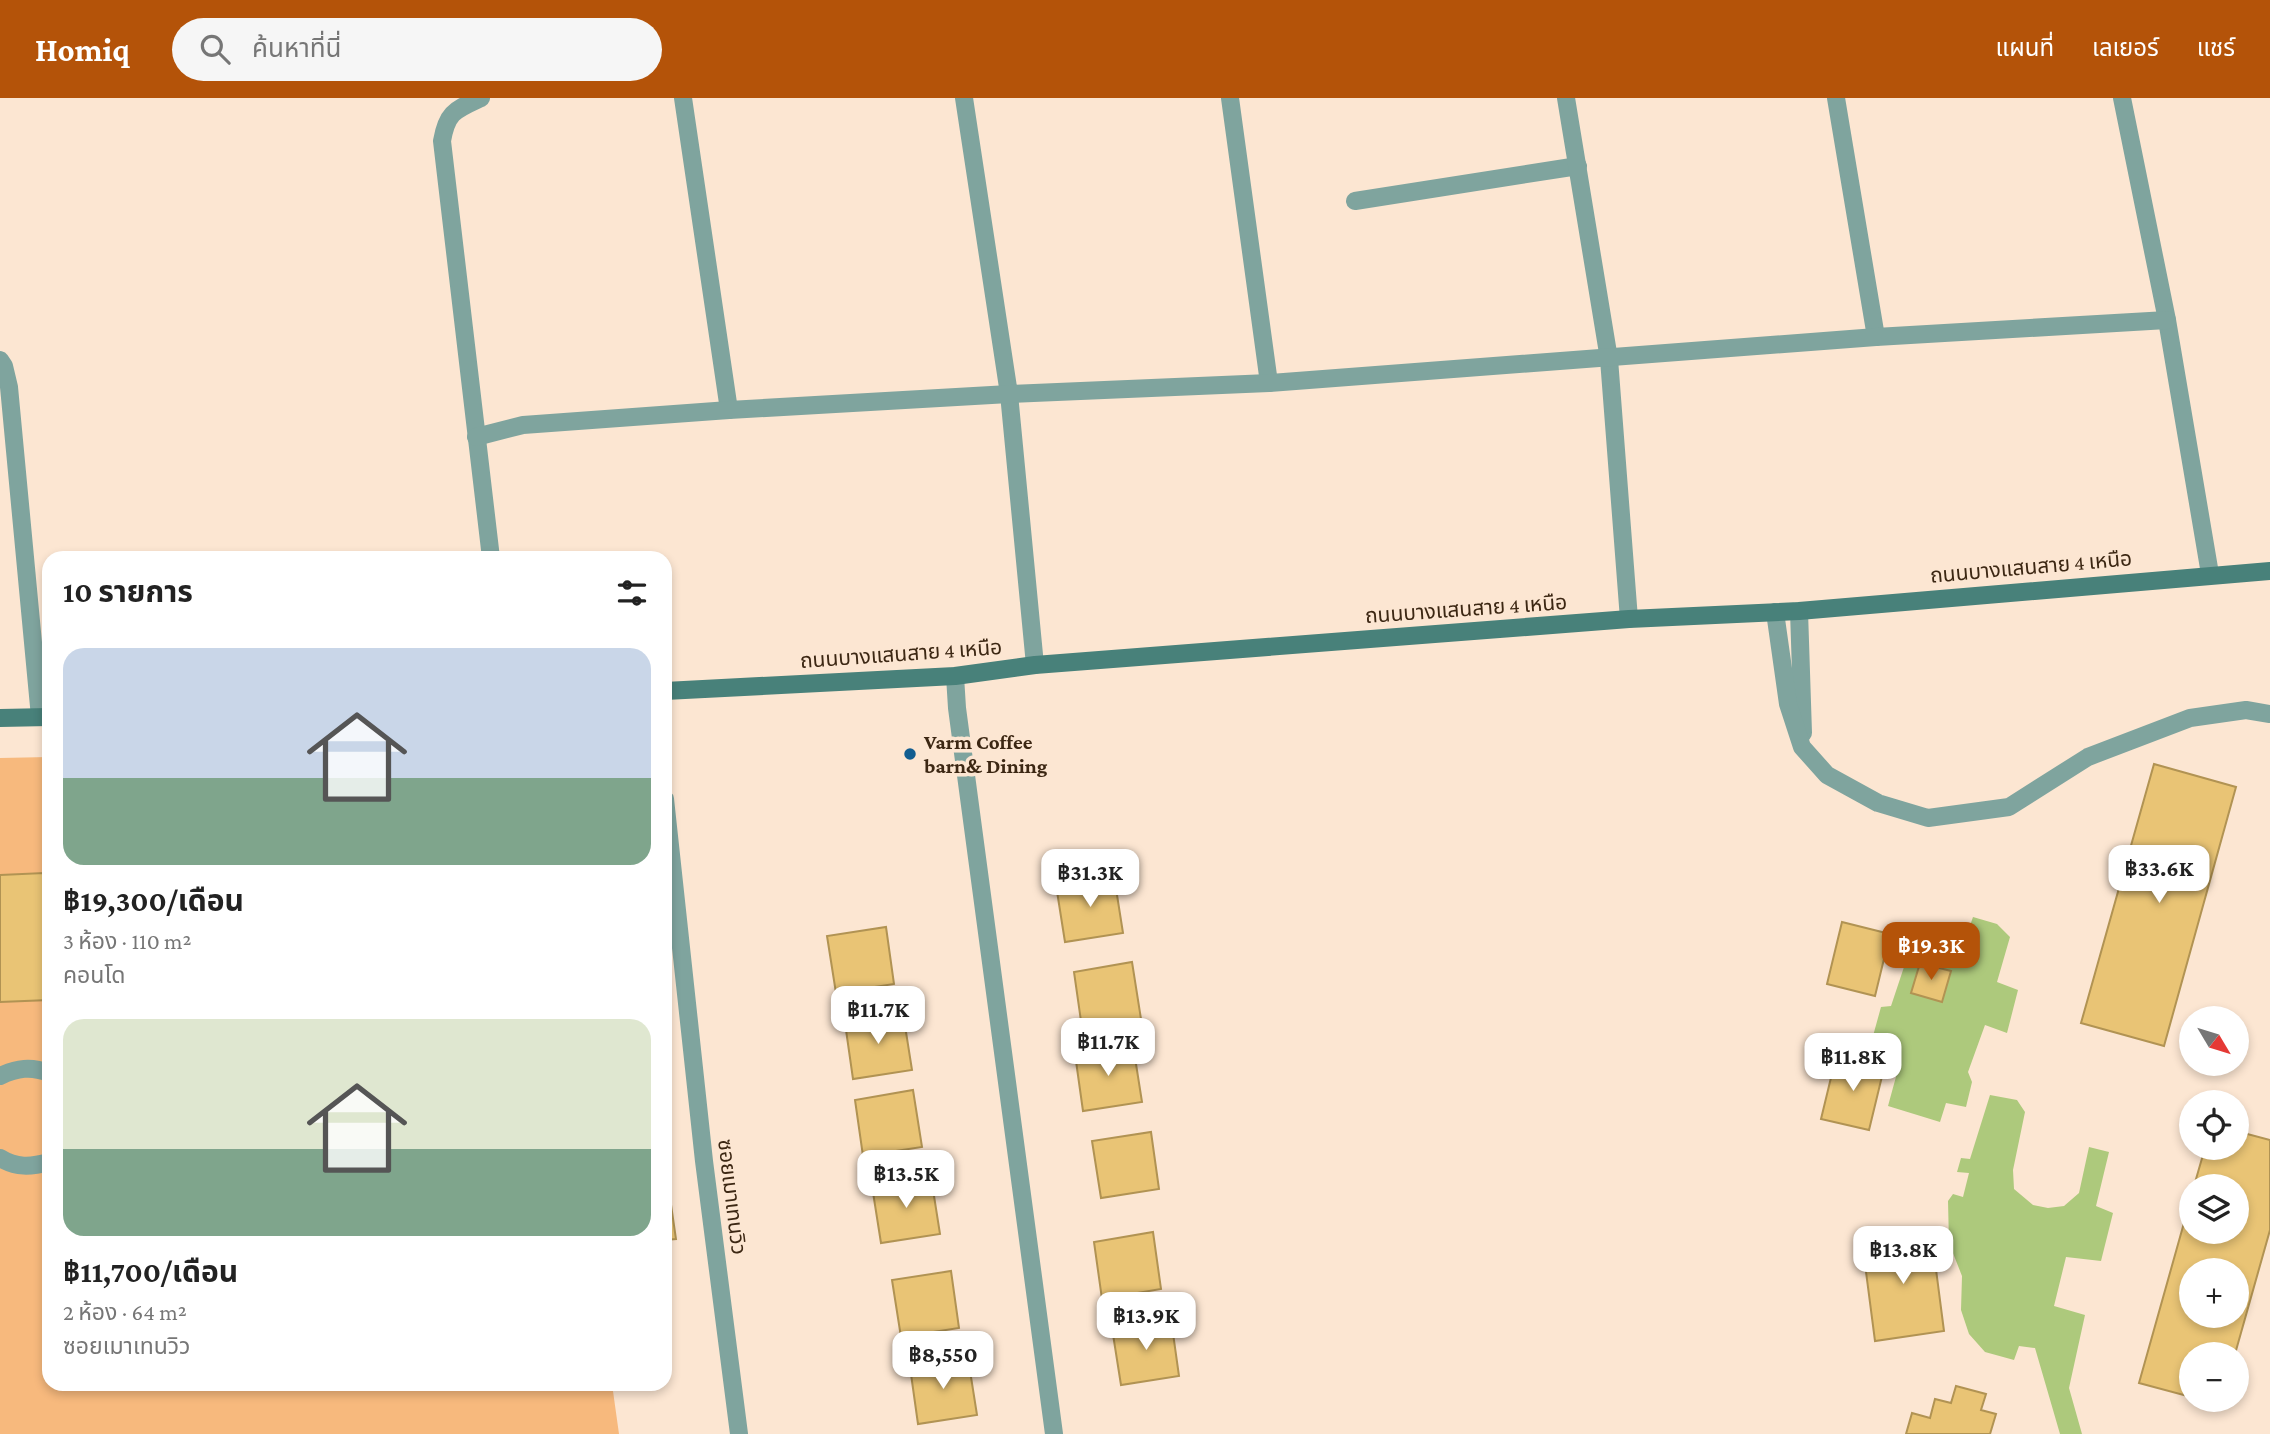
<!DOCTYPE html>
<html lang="th">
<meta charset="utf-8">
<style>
:root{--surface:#fff;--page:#f6f6f6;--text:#222;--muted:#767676;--accent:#b45309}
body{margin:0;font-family:"Crimson Pro","Noto Sans Thai",serif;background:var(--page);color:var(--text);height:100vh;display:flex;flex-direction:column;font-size:26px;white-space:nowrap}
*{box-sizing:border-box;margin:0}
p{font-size:23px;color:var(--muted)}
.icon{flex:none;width:38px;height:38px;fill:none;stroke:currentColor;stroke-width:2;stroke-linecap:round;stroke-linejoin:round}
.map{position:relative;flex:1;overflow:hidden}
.panel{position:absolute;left:42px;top:453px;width:630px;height:840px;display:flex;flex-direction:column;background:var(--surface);border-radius:21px;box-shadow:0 4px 10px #0003}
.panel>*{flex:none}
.needle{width:46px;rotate:128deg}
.tools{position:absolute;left:2179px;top:908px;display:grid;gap:14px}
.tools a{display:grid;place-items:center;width:70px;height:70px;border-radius:50%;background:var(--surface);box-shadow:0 4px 10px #0003;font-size:35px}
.price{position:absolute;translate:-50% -60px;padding:0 16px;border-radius:14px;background:#fff;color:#222;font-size:23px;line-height:46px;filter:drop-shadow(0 2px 4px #0008)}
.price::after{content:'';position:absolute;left:50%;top:42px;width:21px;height:16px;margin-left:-10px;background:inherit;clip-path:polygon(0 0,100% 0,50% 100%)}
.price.current{background:var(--accent);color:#fff}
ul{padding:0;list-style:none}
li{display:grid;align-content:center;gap:14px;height:371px;padding:0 21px}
li span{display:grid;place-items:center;height:217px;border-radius:21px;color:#555}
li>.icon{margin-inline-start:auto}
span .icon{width:126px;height:126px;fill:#fffc;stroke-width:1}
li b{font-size:30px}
h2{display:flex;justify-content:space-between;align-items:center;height:84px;padding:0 21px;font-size:30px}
header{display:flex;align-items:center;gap:42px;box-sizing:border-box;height:98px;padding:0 35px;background:var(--accent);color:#fff}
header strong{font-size:33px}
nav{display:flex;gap:38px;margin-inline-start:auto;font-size:24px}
.search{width:490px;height:63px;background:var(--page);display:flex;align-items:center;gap:18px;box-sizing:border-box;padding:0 24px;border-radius:38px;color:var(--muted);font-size:26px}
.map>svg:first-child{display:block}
</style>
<header>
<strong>Homiq</strong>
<div class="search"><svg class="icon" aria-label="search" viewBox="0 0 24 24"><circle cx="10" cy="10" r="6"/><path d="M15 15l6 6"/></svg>ค้นหาที่นี่</div>
<nav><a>แผนที่</a><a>เลเยอร์</a><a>แชร์</a></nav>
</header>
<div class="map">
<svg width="2270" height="1336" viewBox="0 0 2270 1336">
<rect width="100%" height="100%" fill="#fce6d2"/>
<!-- green -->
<polygon fill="#f7b97d" points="49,659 49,1286 612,1286 619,1336 0,1336 0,660"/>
<!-- water -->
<g fill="#adc97c">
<polygon points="1973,819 1997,826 2010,839 1997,884 2018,892 2007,935 1985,927 1968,974 1972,984 1966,1009 1946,1005 1940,1024 1888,1008 1900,964 1868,956 1881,909 1891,908 1910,851 1918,845 1960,856"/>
<polygon points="1990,997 2017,1002 2025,1014 2013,1072 2014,1091 2033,1107 2048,1110 2064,1108 2079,1095 2089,1049 2109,1054 2096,1108 2113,1115 2101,1163 2066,1159 2054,1208 2085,1217 2069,1290 2082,1336 2060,1336 2035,1250 2019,1248 2014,1262 1985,1254 1969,1236 1961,1212 1962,1178 1949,1145 1948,1103 1953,1096 1963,1099 1969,1075 1957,1074 1961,1060 1970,1061"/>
</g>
<!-- building -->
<g fill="#e9c475" stroke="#b19353" stroke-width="2" fill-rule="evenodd">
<polygon points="2154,666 2236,689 2164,948 2081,925"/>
<polygon points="44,775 49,902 0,904 0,777"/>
<polygon points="1114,778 1123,835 1065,844 1056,787"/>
<polygon points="1842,824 1890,836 1875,898 1827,886"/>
<polygon points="886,829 894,886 836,895 827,838"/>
<polygon points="1132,864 1141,921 1082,930 1074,874"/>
<polygon points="1920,865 1951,873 1942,904 1911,895"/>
<polygon points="903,915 912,972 853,981 845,925"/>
<polygon points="1133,947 1142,1004 1083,1013 1075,956"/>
<polygon points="1836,959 1884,970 1869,1032 1821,1021"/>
<polygon points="913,992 922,1049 863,1058 855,1002"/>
<path d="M2236 1033 2270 1042V1132L2235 1256H2191V1299L2139 1285 2191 1100V1134H2236V1088H2194L2205 1050H2236ZM2191 1172H2236V1218H2191Z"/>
<polygon points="1151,1034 1159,1091 1101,1100 1092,1043"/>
<polygon points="931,1079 940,1136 881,1145 872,1088"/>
<polygon points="670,1100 676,1141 665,1142 665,1101"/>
<polygon points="1931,1133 1944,1233 1875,1243 1862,1143"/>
<polygon points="1153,1134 1161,1191 1102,1201 1094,1144"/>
<polygon points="951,1173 959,1230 901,1239 892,1182"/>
<polygon points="1171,1221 1179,1278 1121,1287 1112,1230"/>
<polygon points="968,1260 977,1317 918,1326 910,1269"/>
<polygon points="1956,1288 1986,1296 1981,1312 1996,1316 1990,1336 1906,1336 1912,1315 1930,1320 1935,1301 1951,1305"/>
</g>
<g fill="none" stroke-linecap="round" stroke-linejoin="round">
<!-- lane -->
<g stroke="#7fa49e" stroke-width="18">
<polyline points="1355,103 1578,68"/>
<path d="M0 978C17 970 31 968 49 975"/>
<path d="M0 1060C16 1070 31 1069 49 1064"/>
</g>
<!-- street -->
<g stroke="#7fa49e" stroke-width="18">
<path d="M481 0C455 12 447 14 442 43L491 460"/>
<polyline points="683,0 729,312"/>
<polyline points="964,0 1009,296 1035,567"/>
<polyline points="1230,0 1269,285"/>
<polyline points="1566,0 1609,261 1629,521"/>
<polyline points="1836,0 1876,239"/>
<polyline points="2122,0 2167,222 2210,476"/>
<polyline points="0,262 4,268 9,289 40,619"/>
<polyline points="476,339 523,327 729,312 1009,296 1269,285 1876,239 2167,222"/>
<polyline points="1799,513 1803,635"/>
<polyline points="1775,514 1788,606 1802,649 1827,677 1878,705 1928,720 2009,709 2088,659 2190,620 2246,612 2270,616"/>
<polyline points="955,578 957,610 1054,1336"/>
<polyline points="665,701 704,1063 739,1336"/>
</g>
<!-- secondary -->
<g stroke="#48817a" stroke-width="18">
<polyline points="665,593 955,578 1035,567 1629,521 1799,513 2270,473"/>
<polyline points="0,620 49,619"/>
</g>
</g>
<!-- markers -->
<circle fill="#115d90" stroke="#fce6d2" stroke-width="2.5" cx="910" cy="656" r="7"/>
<g text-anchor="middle" stroke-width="7" stroke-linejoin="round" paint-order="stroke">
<!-- street labels -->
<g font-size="21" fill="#3c2713" stroke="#fce6d2">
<text transform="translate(2031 469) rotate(-5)" y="7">ถนนบางแสนสาย 4 เหนือ</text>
<text transform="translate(1466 511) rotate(-4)" y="7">ถนนบางแสนสาย 4 เหนือ</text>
<text transform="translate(901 556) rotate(-4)" y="7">ถนนบางแสนสาย 4 เหนือ</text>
<text transform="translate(732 1099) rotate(83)" y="7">ซอยเมาเทนวิว</text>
</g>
<!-- poi labels -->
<g font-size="21" font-weight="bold" fill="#3c2713" stroke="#fce6d2" text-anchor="start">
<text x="924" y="651">Varm Coffee<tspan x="924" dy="24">barn&amp; Dining</tspan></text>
</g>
</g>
</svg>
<div class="tools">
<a><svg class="needle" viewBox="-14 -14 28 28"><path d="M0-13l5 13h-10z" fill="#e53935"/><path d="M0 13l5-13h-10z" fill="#767676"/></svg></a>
<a><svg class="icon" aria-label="locate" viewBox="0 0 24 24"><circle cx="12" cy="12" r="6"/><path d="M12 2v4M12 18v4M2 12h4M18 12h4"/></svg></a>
<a><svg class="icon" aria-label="layers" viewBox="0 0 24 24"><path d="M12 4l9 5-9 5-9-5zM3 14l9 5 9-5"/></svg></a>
<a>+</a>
<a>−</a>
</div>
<b class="price" style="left:2159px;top:807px">฿33.6K</b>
<b class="price" style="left:1090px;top:811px">฿31.3K</b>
<b class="price current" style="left:1931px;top:884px">฿19.3K</b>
<b class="price" style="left:878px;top:948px">฿11.7K</b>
<b class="price" style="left:1108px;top:980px">฿11.7K</b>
<b class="price" style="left:1853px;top:995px">฿11.8K</b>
<b class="price" style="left:906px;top:1112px">฿13.5K</b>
<b class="price" style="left:1903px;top:1188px">฿13.8K</b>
<b class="price" style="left:1146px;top:1254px">฿13.9K</b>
<b class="price" style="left:943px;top:1293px">฿8,550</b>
<section class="panel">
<h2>10 รายการ<svg class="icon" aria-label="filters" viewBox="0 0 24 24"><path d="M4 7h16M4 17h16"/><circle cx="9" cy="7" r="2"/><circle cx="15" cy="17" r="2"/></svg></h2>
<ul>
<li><span style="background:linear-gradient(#c9d6e8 60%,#7fa58c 0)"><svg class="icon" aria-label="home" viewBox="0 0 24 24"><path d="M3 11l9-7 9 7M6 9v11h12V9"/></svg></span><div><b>฿19,300/เดือน</b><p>3 ห้อง · 110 m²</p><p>คอนโด</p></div></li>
<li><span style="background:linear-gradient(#dfe7d0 60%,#7fa58c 0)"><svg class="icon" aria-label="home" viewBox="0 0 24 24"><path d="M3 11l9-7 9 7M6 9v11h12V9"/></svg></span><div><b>฿11,700/เดือน</b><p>2 ห้อง · 64 m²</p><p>ซอยเมาเทนวิว</p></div></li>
</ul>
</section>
</div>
